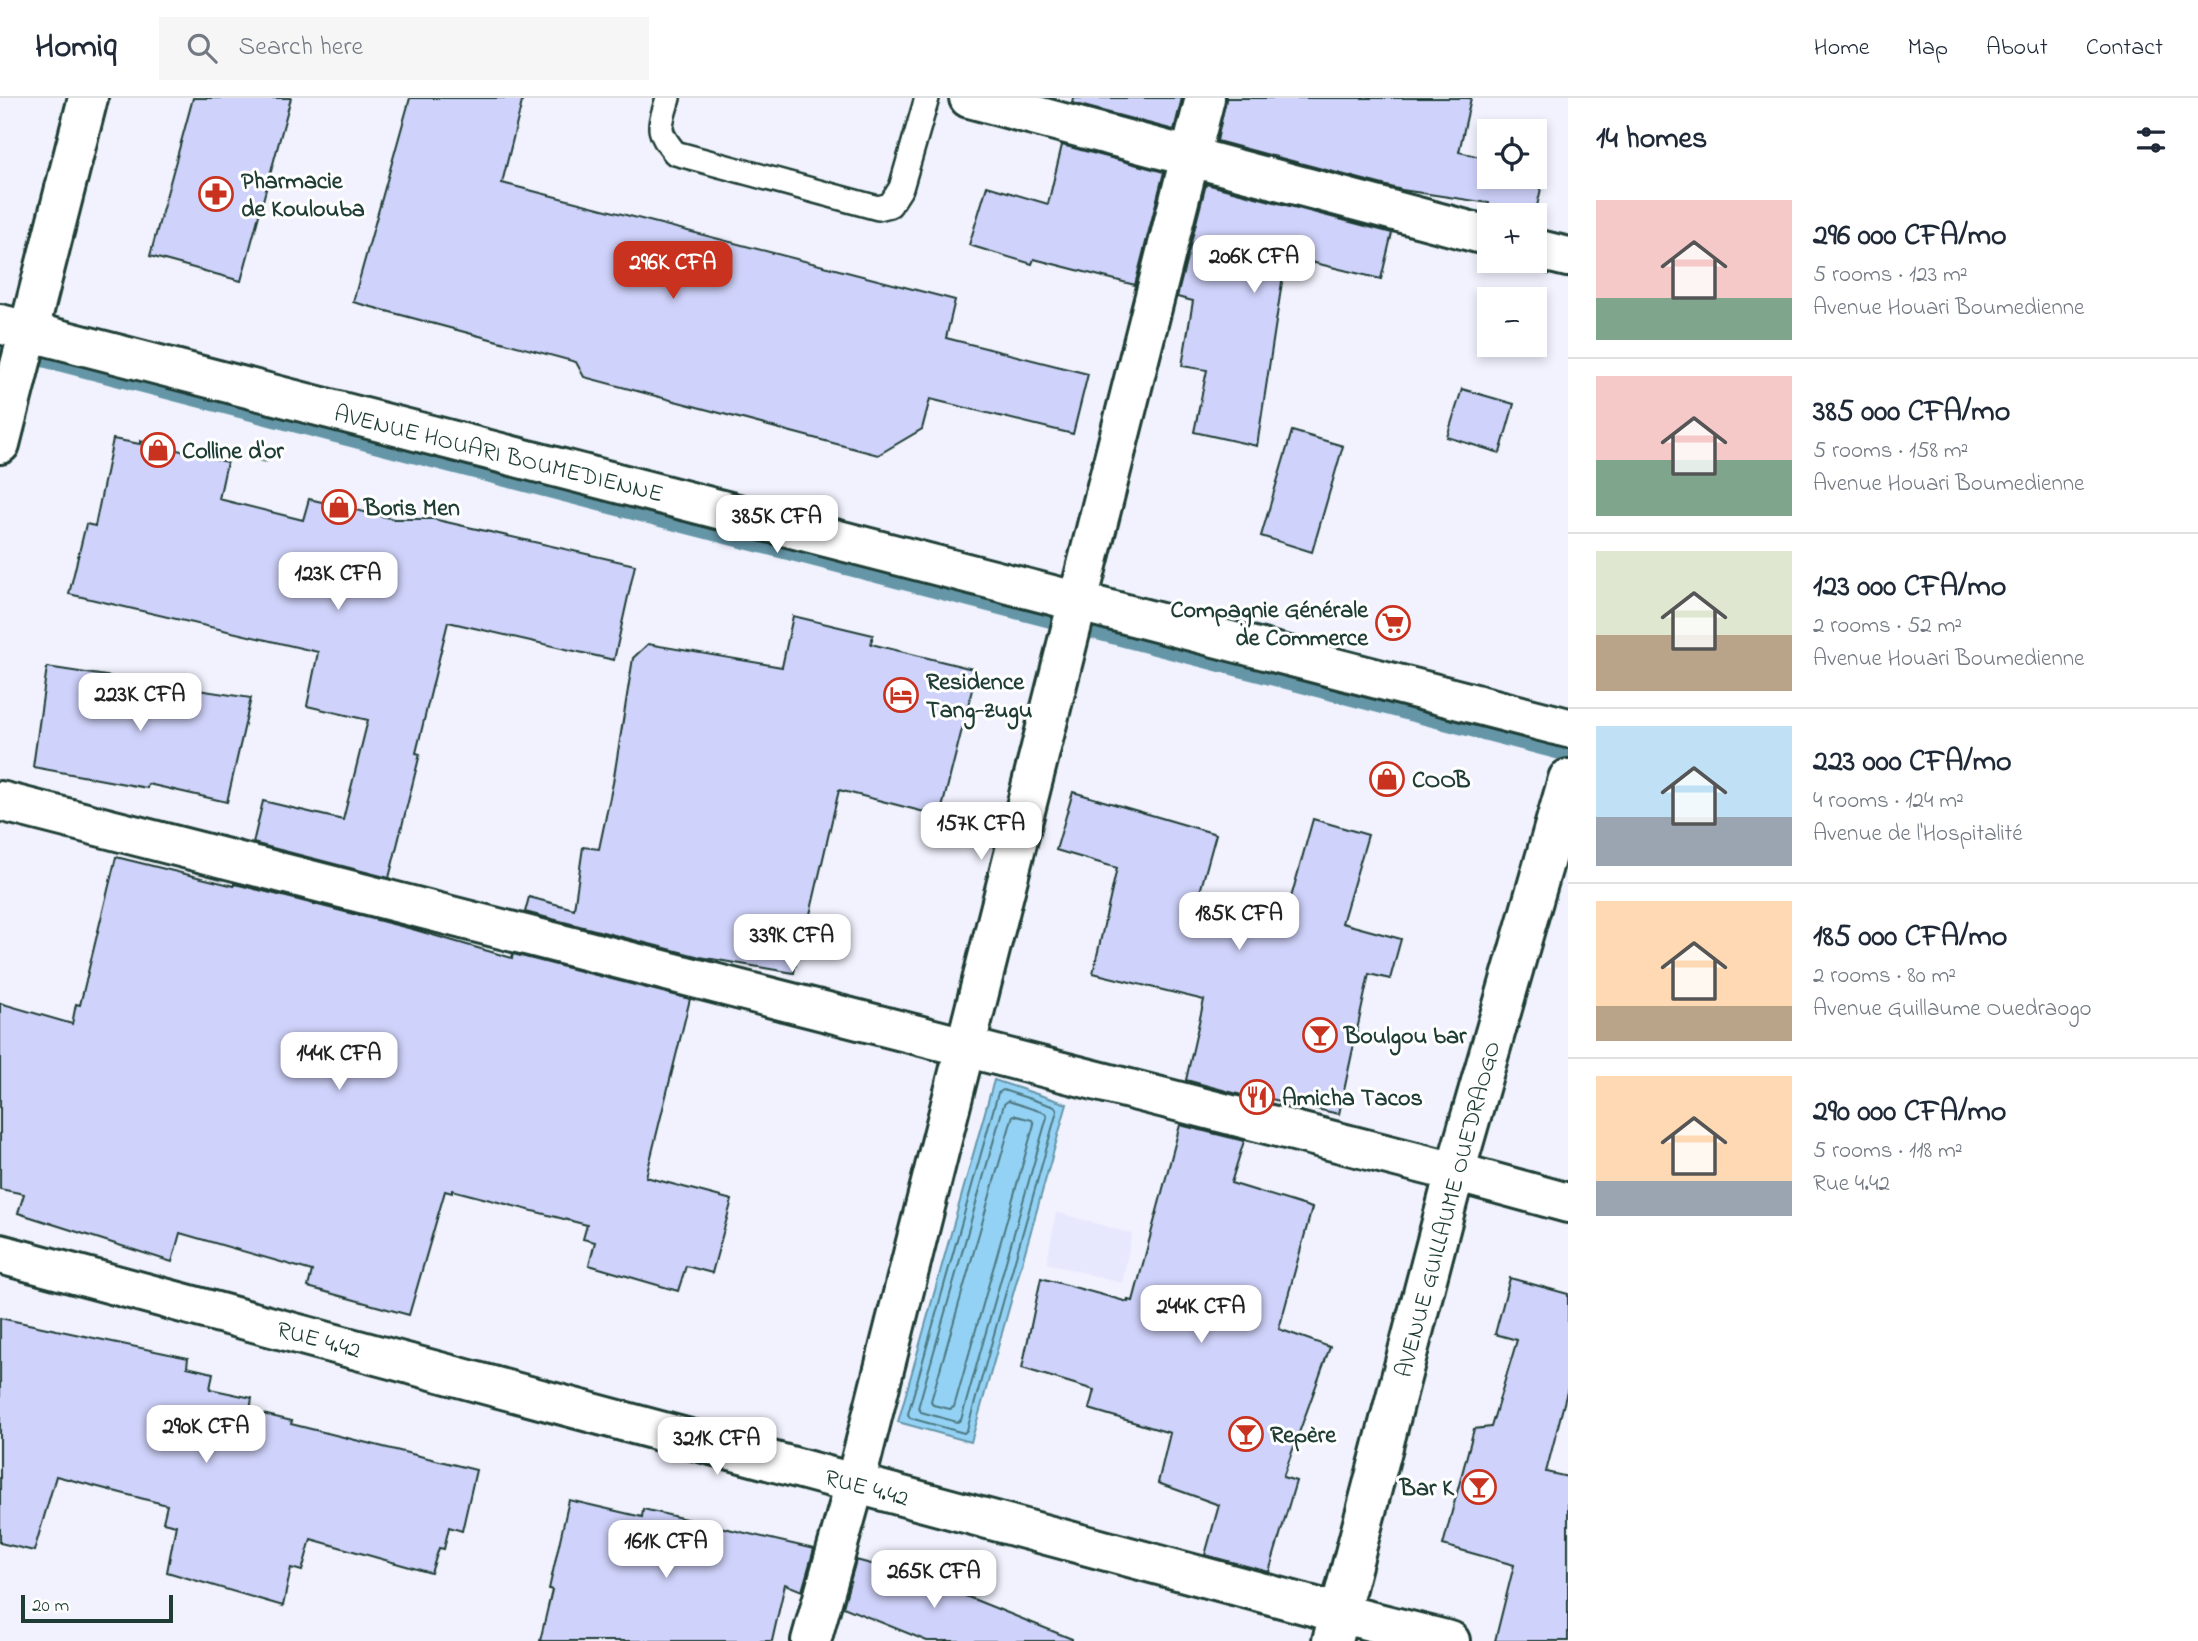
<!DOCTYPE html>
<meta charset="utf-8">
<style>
:root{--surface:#fff;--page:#f6f6f7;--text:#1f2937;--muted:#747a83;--line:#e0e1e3;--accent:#c8321e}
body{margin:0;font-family:"Indie Flower",sans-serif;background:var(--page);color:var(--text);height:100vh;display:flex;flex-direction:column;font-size:26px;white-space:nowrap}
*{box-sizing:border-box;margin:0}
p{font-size:23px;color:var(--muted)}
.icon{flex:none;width:38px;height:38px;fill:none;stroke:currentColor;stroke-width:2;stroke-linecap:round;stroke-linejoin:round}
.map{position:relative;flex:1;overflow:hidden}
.sheet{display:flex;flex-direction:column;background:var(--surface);width:630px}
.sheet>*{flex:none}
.buttons{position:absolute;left:1477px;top:21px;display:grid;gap:14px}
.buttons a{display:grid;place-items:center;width:70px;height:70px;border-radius:0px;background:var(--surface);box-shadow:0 4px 10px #0003;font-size:35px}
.scale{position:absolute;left:21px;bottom:18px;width:152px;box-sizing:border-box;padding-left:7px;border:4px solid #1f3d34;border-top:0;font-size:19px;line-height:24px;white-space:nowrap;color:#1f3d34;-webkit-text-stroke:5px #fff;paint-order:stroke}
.price{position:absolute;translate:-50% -60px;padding:0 16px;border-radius:14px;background:#fff;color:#222;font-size:23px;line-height:46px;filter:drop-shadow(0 2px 4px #0008)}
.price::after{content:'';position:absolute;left:50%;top:42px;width:21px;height:16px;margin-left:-10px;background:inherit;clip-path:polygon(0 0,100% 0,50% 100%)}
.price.selected{background:var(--accent);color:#fff}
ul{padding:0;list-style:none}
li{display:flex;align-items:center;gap:21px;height:175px;padding:0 28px}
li+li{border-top:2px solid var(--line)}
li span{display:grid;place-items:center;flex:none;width:196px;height:140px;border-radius:0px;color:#555}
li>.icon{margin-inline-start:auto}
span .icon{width:84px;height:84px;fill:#fffc;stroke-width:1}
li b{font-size:30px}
h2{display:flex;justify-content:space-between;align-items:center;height:84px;padding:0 28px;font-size:30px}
header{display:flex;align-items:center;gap:42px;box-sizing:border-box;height:98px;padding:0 35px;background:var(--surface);border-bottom:2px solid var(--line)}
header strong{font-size:33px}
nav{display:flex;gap:38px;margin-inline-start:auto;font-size:24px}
.search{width:490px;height:63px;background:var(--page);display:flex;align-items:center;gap:18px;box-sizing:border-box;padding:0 24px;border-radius:0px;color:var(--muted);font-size:26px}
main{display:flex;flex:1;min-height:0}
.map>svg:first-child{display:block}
</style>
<header>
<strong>Homiq</strong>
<div class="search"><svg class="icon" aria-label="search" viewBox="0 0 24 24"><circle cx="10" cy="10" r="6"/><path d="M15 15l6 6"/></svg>Search here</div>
<nav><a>Home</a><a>Map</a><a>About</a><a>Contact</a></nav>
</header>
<main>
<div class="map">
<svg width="1568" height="1543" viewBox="0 0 1568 1543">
<rect width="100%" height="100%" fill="#f1f2fe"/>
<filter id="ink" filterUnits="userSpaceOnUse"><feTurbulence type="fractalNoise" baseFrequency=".0143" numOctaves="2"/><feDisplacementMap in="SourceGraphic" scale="14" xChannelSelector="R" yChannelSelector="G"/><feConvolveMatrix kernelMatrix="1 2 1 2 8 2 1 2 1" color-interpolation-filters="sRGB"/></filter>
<g filter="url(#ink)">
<!-- built -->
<polygon fill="#e7e8fd" points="1056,1114 1132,1136 1122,1185 1047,1165"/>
<!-- water -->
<polygon fill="#94d2f5" stroke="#6596a8" stroke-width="2" points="994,982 1067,1006 971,1344 898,1324"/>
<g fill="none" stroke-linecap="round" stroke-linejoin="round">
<!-- shore -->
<g stroke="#4e7981" stroke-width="2">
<polygon points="1003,992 1055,1009 1057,1013 967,1332 964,1335 910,1320 908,1316 998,995"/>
<polygon points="1008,1003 1045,1015 1047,1019 961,1322 957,1324 921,1314 918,1310 1004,1006"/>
<polygon points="1013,1017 1032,1022 1034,1026 954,1309 950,1311 933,1307 931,1303"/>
</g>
<!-- stream -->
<polyline stroke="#6596a8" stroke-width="16" points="0,250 1568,656"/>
</g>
<!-- building -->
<g fill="#cfd2fa" stroke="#1f3d34" stroke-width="2">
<polygon points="193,0 291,0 241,183 150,158"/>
<polygon points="410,0 523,0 502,85 955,202 946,240 1088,276 1073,336 930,301 922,331 878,357 584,279 576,264 353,204"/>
<polygon points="1073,0 1182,0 1174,32 1072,5"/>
<polygon points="1226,0 1471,0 1459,54 1489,61 1489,79 1535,79 1535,71 1545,73 1535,117 1512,117 1488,112 1489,105 1402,92 1217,43"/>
<polygon points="1062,47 1164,74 1135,187 1034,161 1032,166 969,147 987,88 1048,106"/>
<polygon points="1206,86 1392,135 1381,181 1286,158 1257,348 1194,334 1207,272 1182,268 1193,203 1177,199"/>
<polygon points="1462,291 1514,306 1500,355 1447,339"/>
<polygon points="1292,333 1343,348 1312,454 1261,438"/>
<polygon points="113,341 140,346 140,343 227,364 219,401 303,422 309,401 394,421 433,421 635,467 614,562 448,524 416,655 420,656 389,780 253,745 263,703 343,722 368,622 307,608 318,554 69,496 86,426 95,428"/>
<polygon points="793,518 873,537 871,546 977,572 940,718 839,692 808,825 804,824 794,875 700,859 525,814 529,799 574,811 583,749 599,751 613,685 633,560 648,546 782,569"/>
<polygon points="47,569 251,600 227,704 148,686 147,690 33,669"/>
<polygon points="1073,694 1216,736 1198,801 1285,821 1313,721 1368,737 1342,825 1401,841 1390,881 1369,876 1339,1016 1257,998 1256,1001 1186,982 1204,902 1093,875 1117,770 1056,752"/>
<polygon points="116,759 234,788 234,786 243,788 412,831 512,860 513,856 690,901 646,1079 732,1102 712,1175 686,1168 678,1193 589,1167 595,1144 583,1141 587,1127 452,1092 452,1095 445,1093 409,1217 308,1189 312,1173 180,1135 172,1164 18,1115 24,1096 0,1091 0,905 72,926 76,906 80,907"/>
<polygon points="1180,1027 1244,1043 1231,1085 1312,1110 1279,1231 1330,1249 1283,1379 1296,1383 1269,1474 1205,1457 1219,1407 1158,1385 1170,1335 1089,1311 1094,1292 1022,1270 1041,1180 1128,1204 1128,1202 1133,1203"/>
<polygon points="1510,1180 1568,1196 1568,1290 1546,1374 1568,1379 1568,1543 1495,1543 1514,1467 1443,1447 1474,1331 1491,1329 1517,1242 1495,1236"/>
<polygon points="0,1220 188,1260 187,1269 213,1275 210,1291 252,1300 250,1313 292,1323 291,1326 476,1372 462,1433 449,1429 444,1451 439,1450 431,1475 311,1441 302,1473 291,1470 283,1508 167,1474 176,1427 163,1424 167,1407 56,1378 34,1453 0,1445"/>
<polygon points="569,1402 642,1419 643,1411 814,1451 802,1493 785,1486 772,1543 540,1543 552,1492 549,1491"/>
<polygon points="856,1462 916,1478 1072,1541 1072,1543 927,1543 843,1509"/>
</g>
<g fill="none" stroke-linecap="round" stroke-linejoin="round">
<!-- lane casing -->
<g stroke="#1f3d34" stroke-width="28">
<path id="lane" d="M668 0C660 29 655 31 675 55L878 110 890 107 901 90 927 0"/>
</g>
<!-- street casing -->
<g stroke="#1f3d34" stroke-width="44">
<g id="street">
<polyline points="969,0 1489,138"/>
<polyline points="1535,151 1568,159"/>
<polyline points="0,346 88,0"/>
<polyline points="0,703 1455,1074 1568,1105"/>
<polyline points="0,1156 1338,1515 1450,1543"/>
<polyline points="811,1543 855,1386 1205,0"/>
<polyline points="1332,1543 1455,1074 1568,681"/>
</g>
</g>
<!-- secondary casing -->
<g stroke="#1f3d34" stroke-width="44">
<polyline id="secondary" points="0,226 1568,630"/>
</g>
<!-- lane -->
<use href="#lane" stroke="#fff" stroke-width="23"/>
<!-- street -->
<use href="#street" stroke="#fff" stroke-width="38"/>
<!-- secondary -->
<use href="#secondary" stroke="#fff" stroke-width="38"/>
</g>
<!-- trees -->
<circle fill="#91a19a" cx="264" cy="355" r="10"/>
</g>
<!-- icons -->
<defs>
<g id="pharmacy-ring" transform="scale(1.75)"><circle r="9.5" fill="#fff" stroke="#c8321e" stroke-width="1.5"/><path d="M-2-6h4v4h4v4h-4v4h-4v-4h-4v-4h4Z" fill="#c8321e"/></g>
<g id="shop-ring" transform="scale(1.75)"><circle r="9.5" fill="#fff" stroke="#c8321e" stroke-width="1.5"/><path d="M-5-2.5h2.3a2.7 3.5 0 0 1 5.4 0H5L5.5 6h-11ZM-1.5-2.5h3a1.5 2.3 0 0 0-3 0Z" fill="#c8321e"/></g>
<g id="supermarket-ring" transform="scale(1.75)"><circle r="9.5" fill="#fff" stroke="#c8321e" stroke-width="1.5"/><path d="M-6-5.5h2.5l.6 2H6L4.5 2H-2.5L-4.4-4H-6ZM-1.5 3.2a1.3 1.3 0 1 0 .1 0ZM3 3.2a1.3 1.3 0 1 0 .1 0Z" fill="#c8321e"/></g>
<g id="hotel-ring" transform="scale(1.75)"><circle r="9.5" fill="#fff" stroke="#c8321e" stroke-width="1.5"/><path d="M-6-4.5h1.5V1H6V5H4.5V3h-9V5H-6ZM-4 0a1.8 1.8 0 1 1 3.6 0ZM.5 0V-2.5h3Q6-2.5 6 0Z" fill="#c8321e"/></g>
<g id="bar-ring" transform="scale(1.75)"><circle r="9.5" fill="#fff" stroke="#c8321e" stroke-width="1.5"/><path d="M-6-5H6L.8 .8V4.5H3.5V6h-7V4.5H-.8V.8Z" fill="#c8321e"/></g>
<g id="restaurant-ring" transform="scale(1.75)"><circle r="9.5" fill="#fff" stroke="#c8321e" stroke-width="1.5"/><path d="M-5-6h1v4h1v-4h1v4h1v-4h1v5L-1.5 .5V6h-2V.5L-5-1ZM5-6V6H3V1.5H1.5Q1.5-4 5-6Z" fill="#c8321e"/></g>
</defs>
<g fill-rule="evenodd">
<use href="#pharmacy-ring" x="216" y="96"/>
<use href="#shop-ring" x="158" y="352"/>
<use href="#shop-ring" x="339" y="409"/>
<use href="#supermarket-ring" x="1393" y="525"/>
<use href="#hotel-ring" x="901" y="597"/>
<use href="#shop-ring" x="1387" y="681"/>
<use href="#bar-ring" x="1320" y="937"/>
<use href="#restaurant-ring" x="1257" y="999"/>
<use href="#bar-ring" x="1246" y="1336"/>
<use href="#bar-ring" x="1479" y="1389"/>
</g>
<g text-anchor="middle" stroke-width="6" stroke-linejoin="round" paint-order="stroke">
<!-- poi labels -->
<g font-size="24" font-weight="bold" fill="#1f3d34" stroke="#fff" text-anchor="start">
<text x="241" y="90">Pharmacie<tspan x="241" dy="28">de Koulouba</tspan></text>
<text x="182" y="360">Colline d'or</text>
<text x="364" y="417">Boris Men</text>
<text x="1368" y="519" text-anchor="end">Compagnie Générale<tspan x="1368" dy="28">de Commerce</tspan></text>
<text x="926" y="591">Residence<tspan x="926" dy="28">Tang-zugu</tspan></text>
<text x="1412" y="689">COOB</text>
<text x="1344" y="945">Boulgou bar</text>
<text x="1282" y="1007">Amicha Tacos</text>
<text x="1270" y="1344">Repère</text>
<text x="1454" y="1397" text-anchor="end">Bar K</text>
</g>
<!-- street labels -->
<g font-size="24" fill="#1f3d34" stroke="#fff">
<text transform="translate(499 355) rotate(14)" y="8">AVENUE HOUARI BOUMEDIENNE</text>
<text transform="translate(1447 1111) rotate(-75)" y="8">AVENUE GUILLAUME OUEDRAOGO</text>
<text transform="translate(319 1241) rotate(15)" y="8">RUE 4.42</text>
<text transform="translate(867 1389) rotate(15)" y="8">RUE 4.42</text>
</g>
</g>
</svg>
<div class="buttons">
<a><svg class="icon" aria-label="locate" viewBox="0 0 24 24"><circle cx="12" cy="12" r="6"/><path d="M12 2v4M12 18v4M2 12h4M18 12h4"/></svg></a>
<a>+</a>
<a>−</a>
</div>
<div class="scale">20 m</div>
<b class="price" style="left:1254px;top:197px">206K CFA</b>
<b class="price selected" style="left:673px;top:203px">296K CFA</b>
<b class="price" style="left:777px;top:457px">385K CFA</b>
<b class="price" style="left:338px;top:514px">123K CFA</b>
<b class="price" style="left:140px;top:635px">223K CFA</b>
<b class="price" style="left:981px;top:764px">157K CFA</b>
<b class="price" style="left:1239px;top:854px">185K CFA</b>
<b class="price" style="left:792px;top:876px">339K CFA</b>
<b class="price" style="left:339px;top:994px">144K CFA</b>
<b class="price" style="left:1201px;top:1247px">244K CFA</b>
<b class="price" style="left:206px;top:1367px">290K CFA</b>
<b class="price" style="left:717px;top:1379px">321K CFA</b>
<b class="price" style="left:666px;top:1482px">161K CFA</b>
<b class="price" style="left:934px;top:1512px">265K CFA</b>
</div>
<section class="sheet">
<h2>14 homes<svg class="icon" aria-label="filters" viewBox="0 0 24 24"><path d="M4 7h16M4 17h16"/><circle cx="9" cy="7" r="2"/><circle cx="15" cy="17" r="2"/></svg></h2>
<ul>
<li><span style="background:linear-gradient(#f6c9c9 70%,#7fa58c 0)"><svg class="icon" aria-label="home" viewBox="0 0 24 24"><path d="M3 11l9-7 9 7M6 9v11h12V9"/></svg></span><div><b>296 000 CFA/mo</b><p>5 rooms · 123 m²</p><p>Avenue Houari Boumedienne</p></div></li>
<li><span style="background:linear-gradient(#f6c9c9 60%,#7fa58c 0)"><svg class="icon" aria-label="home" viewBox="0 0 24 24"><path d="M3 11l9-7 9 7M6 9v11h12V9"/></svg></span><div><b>385 000 CFA/mo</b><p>5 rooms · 158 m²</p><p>Avenue Houari Boumedienne</p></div></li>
<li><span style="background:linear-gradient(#dfe7d0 60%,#b9a48a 0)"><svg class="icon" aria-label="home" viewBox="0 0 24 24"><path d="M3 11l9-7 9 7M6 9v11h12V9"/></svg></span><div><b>123 000 CFA/mo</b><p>2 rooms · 52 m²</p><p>Avenue Houari Boumedienne</p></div></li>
<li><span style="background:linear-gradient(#bfe0f5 65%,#9aa5b1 0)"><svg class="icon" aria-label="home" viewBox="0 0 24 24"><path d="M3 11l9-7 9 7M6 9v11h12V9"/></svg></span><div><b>223 000 CFA/mo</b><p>4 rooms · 124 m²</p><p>Avenue de l'Hospitalité</p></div></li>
<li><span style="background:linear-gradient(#ffd9b3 75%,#b9a48a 0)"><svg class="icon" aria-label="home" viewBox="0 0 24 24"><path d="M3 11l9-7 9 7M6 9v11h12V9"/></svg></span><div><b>185 000 CFA/mo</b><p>2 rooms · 80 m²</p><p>Avenue Guillaume Ouedraogo</p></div></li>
<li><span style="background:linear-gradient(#ffd9b3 75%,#9aa5b1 0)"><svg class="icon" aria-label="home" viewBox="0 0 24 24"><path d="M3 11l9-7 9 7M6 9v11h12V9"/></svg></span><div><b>290 000 CFA/mo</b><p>5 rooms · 118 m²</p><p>Rue 4.42</p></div></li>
</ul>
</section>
</main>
